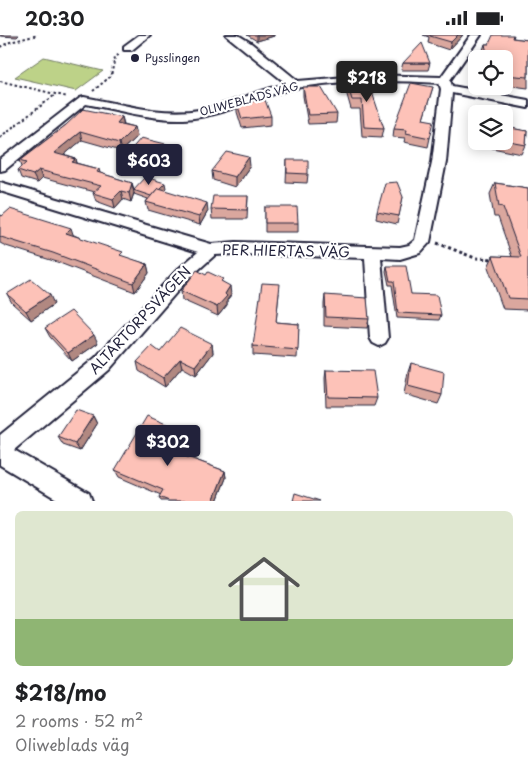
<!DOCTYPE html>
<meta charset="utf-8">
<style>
:root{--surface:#fff;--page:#f2f2f2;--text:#202124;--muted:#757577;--accent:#22223b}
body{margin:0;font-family:"Playpen Sans",sans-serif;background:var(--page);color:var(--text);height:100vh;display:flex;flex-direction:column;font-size:19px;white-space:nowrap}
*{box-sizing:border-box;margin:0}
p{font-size:16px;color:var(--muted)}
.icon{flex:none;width:28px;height:28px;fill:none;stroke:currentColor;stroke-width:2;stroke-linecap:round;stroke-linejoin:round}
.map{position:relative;height:466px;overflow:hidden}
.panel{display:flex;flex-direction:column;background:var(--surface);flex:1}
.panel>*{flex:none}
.fabs{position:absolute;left:468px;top:15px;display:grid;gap:10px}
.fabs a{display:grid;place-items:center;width:45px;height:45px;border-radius:8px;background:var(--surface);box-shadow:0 2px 12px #0003;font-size:25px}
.price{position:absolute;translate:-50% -42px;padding:0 11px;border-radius:5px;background:var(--accent);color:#fff;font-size:16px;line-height:32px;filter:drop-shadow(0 1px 2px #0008)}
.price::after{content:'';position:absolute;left:50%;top:30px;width:15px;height:11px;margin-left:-8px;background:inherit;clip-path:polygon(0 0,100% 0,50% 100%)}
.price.on{background:#222;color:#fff}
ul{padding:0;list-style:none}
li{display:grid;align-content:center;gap:10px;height:265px;padding:0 15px}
li span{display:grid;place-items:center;height:155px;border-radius:8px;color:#555}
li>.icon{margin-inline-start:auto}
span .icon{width:90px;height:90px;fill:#fffc;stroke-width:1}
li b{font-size:21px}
.status{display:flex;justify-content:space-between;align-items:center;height:35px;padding:0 25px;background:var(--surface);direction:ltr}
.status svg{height:14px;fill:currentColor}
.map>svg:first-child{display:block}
</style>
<div class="status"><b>20:30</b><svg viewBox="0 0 49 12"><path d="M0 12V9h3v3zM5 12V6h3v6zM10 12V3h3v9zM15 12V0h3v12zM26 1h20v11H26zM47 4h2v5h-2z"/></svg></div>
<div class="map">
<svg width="528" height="466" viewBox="0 0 528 466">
<rect width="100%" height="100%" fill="#fff"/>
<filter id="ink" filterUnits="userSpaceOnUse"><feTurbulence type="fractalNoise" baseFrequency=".02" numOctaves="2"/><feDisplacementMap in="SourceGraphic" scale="10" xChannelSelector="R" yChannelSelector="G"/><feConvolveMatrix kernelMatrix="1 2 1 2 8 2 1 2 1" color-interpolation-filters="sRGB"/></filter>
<g filter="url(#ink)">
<!-- green -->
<polygon fill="#bdd288" stroke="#707a62" points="44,22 103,36 76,56 15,42"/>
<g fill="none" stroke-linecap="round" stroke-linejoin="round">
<!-- minor casing -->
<g stroke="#22223b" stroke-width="4">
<g id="minor">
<polygon points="139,0 150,0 132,15 124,15 124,11"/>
<path d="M226 0H238L251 8 298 46 370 40 441 42 471 0H481L450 45 452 51 528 65V73L452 58 446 127 430 207 420 218 400 224 381 223 388 303 385 308 379 311 373 308 370 303 365 223 236 219 215 220 188 244 109 335 14 415 89 458 92 466H60L0 430V400L95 323 176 236 198 217 0 156V147L211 209 236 207 400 212 409 210 415 205 432 127 441 54 439 48C389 45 336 44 287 55 253 64 220 82 184 84 151 85 119 75 86 69L5 135 0 136V125L80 63 84 62C122 69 160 81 199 75 229 70 257 55 287 49Z"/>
</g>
</g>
<!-- path-far1 -->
<g stroke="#22223b" stroke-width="2" stroke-dasharray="2.5 2.5" stroke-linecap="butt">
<polyline points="0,12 10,7 38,0"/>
<polyline points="0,46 68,62"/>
<polyline points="93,56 111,41 115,22 120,19"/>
<polyline points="0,102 55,60"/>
</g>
<!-- path -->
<polyline stroke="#22223b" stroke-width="3" stroke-dasharray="3 3" stroke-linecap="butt" points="437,208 475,223 495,224"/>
<!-- minor -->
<use href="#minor" fill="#fff" fill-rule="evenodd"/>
</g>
<!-- wall -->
<g fill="#daa79e" stroke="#22223b">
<polygon points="0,0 19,0 17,2 0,1"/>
<polygon points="247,0 274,0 274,1 257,6"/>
<polygon points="423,0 463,0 449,15 428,8 429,2"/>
<polygon points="514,0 513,3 528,5 528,53 504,50 504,24 483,24 482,18 485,9 489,9"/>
<polygon points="403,28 430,28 428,35 401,35"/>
<polygon points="360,40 384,93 382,102 362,101 360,74 351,74 347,60 348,51 359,51"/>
<polygon points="303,52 337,79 336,88 308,89 303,61"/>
<polygon points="433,52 423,84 430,103 428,112 404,107 405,103 393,102 394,93"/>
<polygon points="237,68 271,81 271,90 242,93 237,77"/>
<polygon points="499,73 513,76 510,93 527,96 526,110 522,119 492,113 493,106 504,106 504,79 497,79"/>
<polygon points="122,82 124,89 135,92 137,101 121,116 82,105 64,120 76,124 77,128 99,134 100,138 132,148 134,154 166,153 164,155 208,176 200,190 148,175 146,167 148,164 134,159 134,158 131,167 123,164 115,173 96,166 93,158 94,157 42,143 37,148 21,143 18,135 22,131 20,125 66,90"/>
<polygon points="129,117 180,120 168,134 131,125"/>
<polygon points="287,125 308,139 307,148 286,147"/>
<polygon points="250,131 235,152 213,145 212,136"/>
<polygon points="495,148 528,153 528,275 503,274 488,232 493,221 512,222 498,182 494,182 490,159"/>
<polygon points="248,161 247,184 212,184 211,174"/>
<polygon points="403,162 397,189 376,184 377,177"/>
<polygon points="265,172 298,188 298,197 265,197"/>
<polygon points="0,180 74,200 124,222 147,229 149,238 135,257 57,227 6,211 0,208"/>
<polygon points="387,231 411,259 441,280 439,285 397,283 392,250 389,250 386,236"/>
<polygon points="223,247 231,260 227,265 227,270 218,281 182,265 181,256"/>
<polygon points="279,258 276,287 299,289 297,323 253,320 253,311"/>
<polygon points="7,259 54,269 31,285 12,268"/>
<polygon points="325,260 369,284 367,293 324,291 324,269"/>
<polygon points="45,293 98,308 72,326 50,302"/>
<polygon points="212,309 213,318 196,340 182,332 165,352 139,336 137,327 160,317"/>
<polygon points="411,328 442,360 438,369 404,359 408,337"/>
<polygon points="326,335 377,363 374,371 326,371 325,343"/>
<polygon points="93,381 97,389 80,416 63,410 58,402"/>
<polygon points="171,391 174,399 166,414 225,436 226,443 217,466 161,466 159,462 161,460 119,442 115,435"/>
</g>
<!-- shaded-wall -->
<g fill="#b18881" stroke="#22223b">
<polygon points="257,0 274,0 274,1 257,6"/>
<polygon points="458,0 463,0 449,15 451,7"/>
<polygon points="122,82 124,91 117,88"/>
<polygon points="135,92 137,101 121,116 119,108"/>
<polygon points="80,97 82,105 57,126 54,118"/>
<polygon points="178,112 180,120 168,134 167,126"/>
<polygon points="249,122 250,131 235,152 235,142"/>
<polygon points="76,124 78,132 72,127"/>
<polygon points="39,135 42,143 37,148 33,140"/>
<polygon points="132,148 134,158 131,167 129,158"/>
<polygon points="165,148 166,153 153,166 152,161"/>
<polygon points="121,156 123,164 115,173 113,164"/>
<polygon points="207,168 208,176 200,190 199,182"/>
<polygon points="71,193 74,202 66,198"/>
<polygon points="147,229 149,238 135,257 133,248"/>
<polygon points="230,251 231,260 227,265 227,270 218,281 217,272 225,259"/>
<polygon points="50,260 54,269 31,285 26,276"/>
<polygon points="94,300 98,308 72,326 68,318"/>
<polygon points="212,309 213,318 196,340 195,331"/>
<polygon points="180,324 182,332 165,352 163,343"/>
<polygon points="93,381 97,389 80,416 75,409"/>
<polygon points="171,391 174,399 163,419 160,412"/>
<polygon points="225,436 226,443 217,466 213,466"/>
</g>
<!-- building -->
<g fill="#fdc2b8" stroke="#22223b">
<polygon points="430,0 458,0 451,7 430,1"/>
<polygon points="493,0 513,0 512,3 528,5 528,42 504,40 504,24 488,24 485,9 489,9"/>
<polygon points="422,8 430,28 403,28"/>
<polygon points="364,39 366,39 384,93 364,92 362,65 352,65 348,51 361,51 360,40"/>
<polygon points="411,48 433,52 423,84 434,86 430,103 406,98 407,94 394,93"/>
<polygon points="303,52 321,52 337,79 308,80"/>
<polygon points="265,65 271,81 242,84 237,68"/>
<polygon points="499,73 513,76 510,93 527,96 526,110 504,106 504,79 498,79"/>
<polygon points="83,74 122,82 117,88 135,92 119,108 80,97 54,118 76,124 72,127 99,134 97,137 132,148 129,158 121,156 113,164 93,158 101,151 39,135 33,140 18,135 27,127 20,125 66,90"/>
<polygon points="141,103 178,112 167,126 129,117"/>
<polygon points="227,117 249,122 235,142 212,136"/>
<polygon points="287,125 308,125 308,139 287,138"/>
<polygon points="145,142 165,148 159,154 158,153 151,161 133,155"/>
<polygon points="397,147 403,162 399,181 377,177 385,148"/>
<polygon points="495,148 528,153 528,264 508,263 493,221 521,222 503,172 499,171"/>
<polygon points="158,153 207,168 199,182 146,167"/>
<polygon points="213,161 248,161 247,175 211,174"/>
<polygon points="265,172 297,172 298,188 265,188"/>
<polygon points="10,174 71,193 66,198 123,217 120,220 147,229 133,248 53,218 1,202 0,201 0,180 2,181"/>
<polygon points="387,231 406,231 411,259 437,260 441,280 398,278 394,246 390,246"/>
<polygon points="197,235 206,240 208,237 223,244 221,246 230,251 225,259 227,261 217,272 181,256"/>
<polygon points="31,244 50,260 26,276 7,259"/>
<polygon points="262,248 280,249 276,287 299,289 298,315 253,311"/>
<polygon points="325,260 367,263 369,284 326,282"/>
<polygon points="71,276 94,300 68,318 45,293"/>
<polygon points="180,293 212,309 195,331 180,324 163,343 137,327 152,311 160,317"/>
<polygon points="411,328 444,337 442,360 408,351"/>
<polygon points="326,335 373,336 377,363 328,362"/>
<polygon points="76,375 93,381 75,409 58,402"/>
<polygon points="147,381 171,391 160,412 225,436 213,466 169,466 159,462 163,455 115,435"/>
<polygon points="295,458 320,466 293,466"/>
</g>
</g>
<!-- markers -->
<circle fill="#22223b" stroke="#fff" stroke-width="2" cx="135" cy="23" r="5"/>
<g text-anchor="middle" stroke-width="4.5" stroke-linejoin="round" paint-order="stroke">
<!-- far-poi labels -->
<g font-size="11" fill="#22223b" stroke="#fff" text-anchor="start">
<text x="145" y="27">Pysslingen</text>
</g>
<!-- far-street labels -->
<g font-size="11" fill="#22223b" stroke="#fff">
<text transform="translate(249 64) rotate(-15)" y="4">OLIWEBLADS VÄG</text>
</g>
<!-- street labels -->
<g font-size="14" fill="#22223b" stroke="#fff">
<text transform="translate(286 216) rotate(1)" y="5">PER HIERTAS VÄG</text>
<text transform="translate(140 285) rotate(-47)" y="5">ALTARTORPSVÄGEN</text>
</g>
</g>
</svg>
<div class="fabs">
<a><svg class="icon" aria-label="locate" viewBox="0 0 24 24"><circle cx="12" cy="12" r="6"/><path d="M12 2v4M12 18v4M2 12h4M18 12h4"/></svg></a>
<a><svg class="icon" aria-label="layers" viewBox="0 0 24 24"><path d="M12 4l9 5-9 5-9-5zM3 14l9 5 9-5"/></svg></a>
</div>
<b class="price on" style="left:367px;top:68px">$218</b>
<b class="price" style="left:149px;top:151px">$603</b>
<b class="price" style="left:168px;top:432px">$302</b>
</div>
<section class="panel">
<ul>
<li><span style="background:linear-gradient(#dfe7d0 70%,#8fb573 0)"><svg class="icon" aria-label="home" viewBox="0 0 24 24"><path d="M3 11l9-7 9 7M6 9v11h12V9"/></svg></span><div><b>$218/mo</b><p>2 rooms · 52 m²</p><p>Oliweblads väg</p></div></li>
</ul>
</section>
